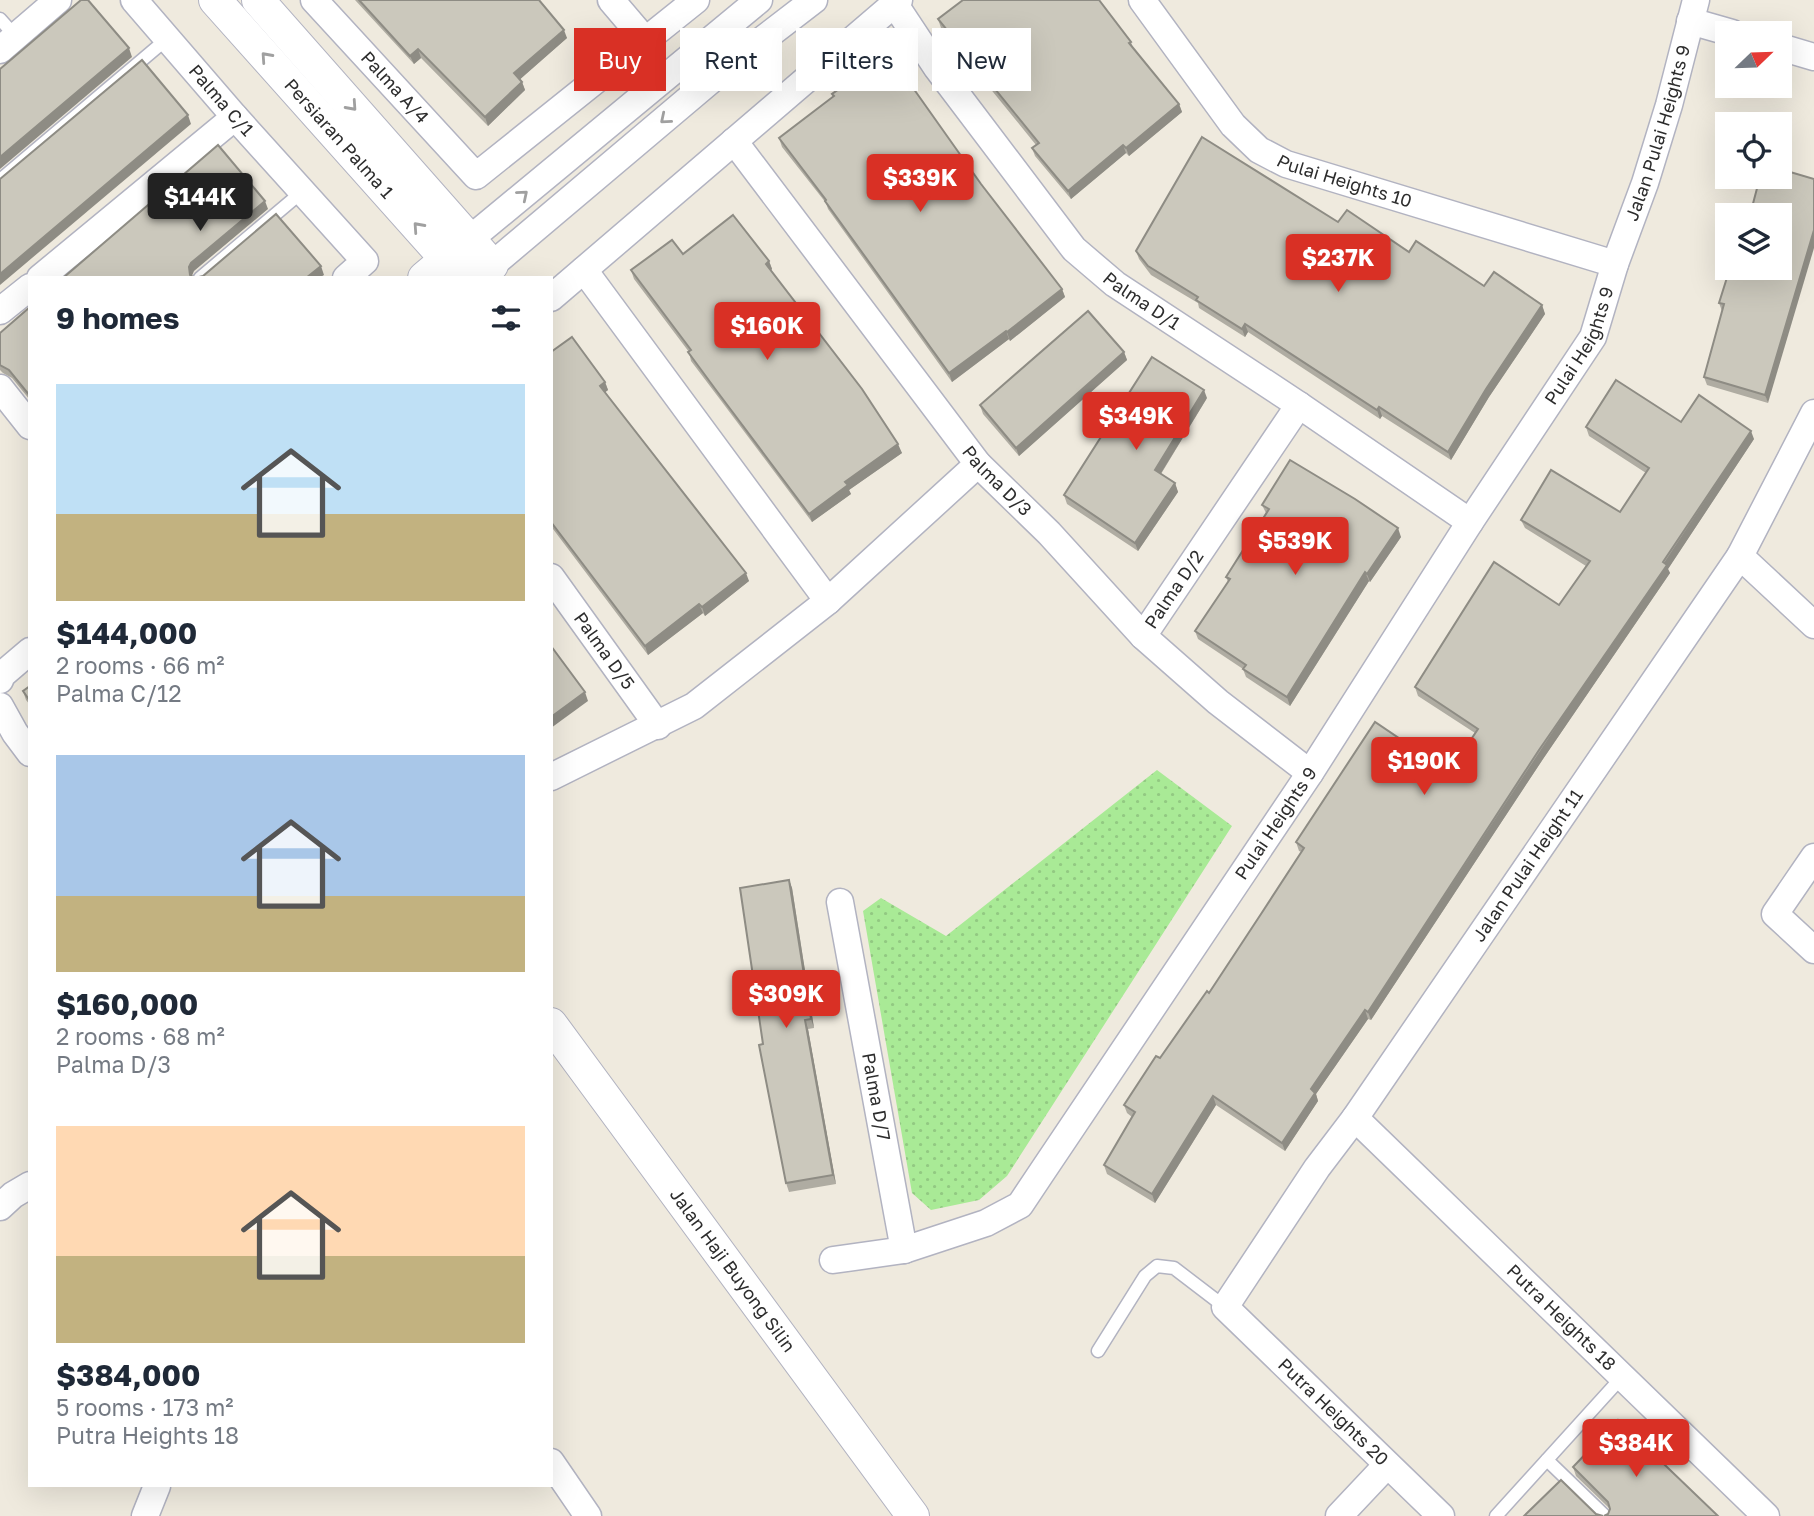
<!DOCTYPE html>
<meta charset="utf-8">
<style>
:root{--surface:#fff;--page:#f2f2f3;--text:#1f2937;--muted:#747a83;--accent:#d93025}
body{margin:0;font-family:"Golos Text",sans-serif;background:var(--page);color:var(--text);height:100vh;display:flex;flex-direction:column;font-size:26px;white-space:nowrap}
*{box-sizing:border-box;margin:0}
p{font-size:23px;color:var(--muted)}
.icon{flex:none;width:38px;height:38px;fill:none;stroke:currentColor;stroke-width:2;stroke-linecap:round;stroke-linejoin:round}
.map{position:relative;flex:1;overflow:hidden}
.panel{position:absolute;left:28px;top:276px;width:525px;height:1211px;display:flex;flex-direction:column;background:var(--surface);border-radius:0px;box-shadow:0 7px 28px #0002}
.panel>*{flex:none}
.banner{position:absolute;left:574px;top:28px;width:665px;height:63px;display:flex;gap:14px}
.needle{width:46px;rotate:67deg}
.controls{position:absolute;left:1715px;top:21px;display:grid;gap:14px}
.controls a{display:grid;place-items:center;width:77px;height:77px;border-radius:0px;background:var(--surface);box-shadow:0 7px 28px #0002;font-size:35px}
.price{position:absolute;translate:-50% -60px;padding:0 16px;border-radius:7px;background:var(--accent);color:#fff;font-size:23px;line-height:46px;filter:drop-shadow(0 2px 4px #0008)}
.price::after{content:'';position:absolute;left:50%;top:42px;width:21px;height:16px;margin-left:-10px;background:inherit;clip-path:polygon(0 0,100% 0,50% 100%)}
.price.current{background:#222;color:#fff}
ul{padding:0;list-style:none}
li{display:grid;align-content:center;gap:14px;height:371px;padding:0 28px}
li span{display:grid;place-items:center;height:217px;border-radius:0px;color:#555}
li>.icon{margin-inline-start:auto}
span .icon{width:126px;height:126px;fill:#fffc;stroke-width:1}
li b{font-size:30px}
h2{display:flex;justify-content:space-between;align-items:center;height:84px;padding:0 28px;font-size:30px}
.chip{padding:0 24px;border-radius:0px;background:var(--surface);box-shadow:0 7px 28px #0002;font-size:24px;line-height:63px}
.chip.current{background:var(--accent);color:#fff}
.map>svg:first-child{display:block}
</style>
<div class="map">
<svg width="1814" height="1516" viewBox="0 0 1814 1516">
<defs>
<pattern id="park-dots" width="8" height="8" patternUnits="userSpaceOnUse" patternTransform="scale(1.75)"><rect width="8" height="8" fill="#a9ea96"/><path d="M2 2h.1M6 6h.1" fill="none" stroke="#92c982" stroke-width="1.8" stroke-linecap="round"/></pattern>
</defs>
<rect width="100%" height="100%" fill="#efeade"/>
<!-- park -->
<polygon fill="url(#park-dots)" points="1157,770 1232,826 1007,1176 979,1200 931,1210 912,1193 863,911 881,898 946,936"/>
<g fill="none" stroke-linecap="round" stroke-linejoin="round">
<!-- service casing -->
<g stroke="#b2b3c1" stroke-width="15">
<g id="service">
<polyline points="0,19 16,37"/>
<polyline points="0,180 168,38"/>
<polyline points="200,278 303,191"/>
<polyline points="1098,1351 1145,1276 1157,1266 1174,1268 1225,1307"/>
<polyline points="1547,1460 1605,1516"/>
<polyline points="1496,1516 1622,1377"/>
</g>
</g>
<!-- minor casing -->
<g stroke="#b2b3c1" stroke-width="29">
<g id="minor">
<path id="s1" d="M134 0 235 117 365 261 346 278"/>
<path id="s2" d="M314 0 476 176 696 0"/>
<polyline points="611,0 645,40"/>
<path id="s3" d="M892 0 937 68 1074 249 1115 284 1299 405 1470 522"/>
<path id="s4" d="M1142 0 1233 125 1259 150 1286 164 1615 264"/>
<polyline points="1690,21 1732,33"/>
<polyline points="1780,47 1814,57"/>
<polyline points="0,50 58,0"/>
<path id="s5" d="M734 141 978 464 1049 533 1143 636 1218 702 1310 773"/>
<polyline points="470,239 759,0"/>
<polyline points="492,265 723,70 814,0"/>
<polyline points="584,270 828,601"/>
<polyline points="40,278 235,117"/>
<polyline points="551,298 899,0"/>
<polyline points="0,311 30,287"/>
<polyline points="0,388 30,426"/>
<polyline points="1740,556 1814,625"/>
<path id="s6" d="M551 577 658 726"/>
<path id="s7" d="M1143 636 1299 405"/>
<polyline points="0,680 2,675 30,651"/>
<polyline points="0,706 15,733 30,753"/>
<polyline points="551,777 694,706 828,601 978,464"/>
<polyline points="1814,857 1775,914 1814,950"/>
<path id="s8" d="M840 902 904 1250"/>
<path id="s9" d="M1355 1118 1766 1516"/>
<polyline points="0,1207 13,1195 30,1185"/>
<path id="s10" d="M833 1260 904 1250 986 1223 1020 1205 1042 1172 1310 773 1470 522 1593 337 1615 264 1645 183 1669 105 1696 0"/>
<polyline points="551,1462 588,1516"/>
<polyline points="145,1516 157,1486"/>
<polyline points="1339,1516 1387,1465"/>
<path id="s11" d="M1441 1516 1225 1307 1317 1168 1355 1118 1740 556 1814 413"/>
</g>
</g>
<!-- tertiary casing -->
<g stroke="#b2b3c1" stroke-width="34">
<g id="tertiary">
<path id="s12" d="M215 0 463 278"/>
<polyline points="258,0 492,265 476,278"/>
<polyline points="424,278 463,245"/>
<path id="s13" d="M551 1024 913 1516"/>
</g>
</g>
<!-- service -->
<use href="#service" stroke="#fff" stroke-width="12"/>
<!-- minor -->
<use href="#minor" stroke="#fff" stroke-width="26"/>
<!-- tertiary -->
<use href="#tertiary" stroke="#fff" stroke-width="32"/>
</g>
<!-- wall -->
<g fill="#afaca2">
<polygon points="355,0 539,0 567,38 520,79 522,82 525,90 488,126 421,58 414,64"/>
<polygon points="938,19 1131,42 1133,48 1179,104 1182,112 1129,156 1126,153 1071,199 1035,156 1032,148 1036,145 941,28"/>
<polygon points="832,94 981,184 1062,289 1065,297 1010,341 1009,339 952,382 828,209 826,203 782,147 779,138 833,97"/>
<polygon points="1338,222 1484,286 1542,305 1545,314 1489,397 1451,460 1382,416 1380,419 1248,332 1245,337 1199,308 1198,303 1151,275 1139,259 1136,251"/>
<polygon points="683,254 769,261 772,269 771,270 902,453 849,490 851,494 812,522 719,398 691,361 689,352 634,279 631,270"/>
<polygon points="1730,268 1768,403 1707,385 1704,377 1722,311 1719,303"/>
<polygon points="30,307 30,400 12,378 3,373 0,370 0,333"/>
<polygon points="551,352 605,382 608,390 605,392 749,581 705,616 703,613 648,655 553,529 551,531"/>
<polygon points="1124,352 1127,360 1019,456 983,414 980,405"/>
<polygon points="1207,398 1161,474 1175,483 1178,492 1138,551 1067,504 1064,495"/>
<polygon points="1681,422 1754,439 1668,569 1670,573 1543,759 1371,1020 1368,1019 1316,1094 1318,1101 1285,1151 1216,1105 1155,1203 1107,1174 1104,1165 1132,1117 1127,1113 1124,1105 1209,993 1302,852 1299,851 1296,842 1449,772 1475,733 1418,696 1415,687 1559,605 1586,566 1525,528 1521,520 1620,512 1646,473 1589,436 1586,427"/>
<polygon points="1262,505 1401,537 1370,582 1369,581 1290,706 1246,677 1243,669 1198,639 1195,631 1228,582 1226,577 1266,513"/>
<polygon points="30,686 30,705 26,700 23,691"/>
<polygon points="789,880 792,888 814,1028 808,1029 836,1184 789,1192 786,1183 763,1044"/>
<polygon points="1573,1467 1718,1516 1610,1509 1576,1476"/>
</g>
<!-- shaded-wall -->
<g fill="#8e8c84">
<polygon points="564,30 567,38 517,82 514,73"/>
<polygon points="129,48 132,57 0,169 0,157"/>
<polygon points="418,49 421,58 414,64 410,56"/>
<polygon points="522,82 525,90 488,126 485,117"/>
<polygon points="1179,104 1182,112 1129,156 1126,148"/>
<polygon points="188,115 191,124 0,285 0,274"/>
<polygon points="1123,145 1126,153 1071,199 1068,191"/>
<polygon points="265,201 268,209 194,271 191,278 189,267 191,263"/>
<polygon points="1814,230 1814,248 1768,403 1765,395"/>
<polygon points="769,261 772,269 769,272 766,264"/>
<polygon points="321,266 324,275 319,278 306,278"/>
<polygon points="1062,289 1065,297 1010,341 1007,332"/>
<polygon points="1542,305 1545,314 1489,397 1451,460 1448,452 1486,389"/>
<polygon points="1245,324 1248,332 1245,337 1242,329"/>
<polygon points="1006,331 1009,339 952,382 949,373"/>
<polygon points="1124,352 1127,360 1019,456 1016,448"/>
<polygon points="605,382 608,390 603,394 600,386"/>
<polygon points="1204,390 1207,398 1158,478 1155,470"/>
<polygon points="1379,407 1382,416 1380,419 1377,410"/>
<polygon points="1751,431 1754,439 1668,569 1670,573 1543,759 1371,1020 1368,1012"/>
<polygon points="898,444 902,453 849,490 851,494 812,522 809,514 845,482"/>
<polygon points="1175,483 1178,492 1138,551 1135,543"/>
<polygon points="1398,528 1401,537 1370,582 1367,574"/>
<polygon points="1365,572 1369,581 1290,706 1287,697"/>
<polygon points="746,573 749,581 705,616 702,607"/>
<polygon points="699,604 703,613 648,655 645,646"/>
<polygon points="585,692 588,701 551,728 551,717"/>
<polygon points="789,880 792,888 814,1028 811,1019"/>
<polygon points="1365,1010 1368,1019 1316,1094 1318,1101 1285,1151 1282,1143 1311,1089"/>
<polygon points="805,1020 808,1029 836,1184 833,1175"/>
<polygon points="1213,1096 1216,1105 1155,1203 1152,1194"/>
</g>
<!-- building -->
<g fill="#cbc8bc" stroke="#8e8c84" stroke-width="2">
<polygon points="81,0 88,0 129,48 0,157 0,69"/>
<polygon points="359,0 539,0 564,30 514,73 522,82 485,117 418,49 410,56"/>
<polygon points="963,0 1099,0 1131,42 1129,43 1179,104 1126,148 1123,145 1068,191 1032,148 1039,143 938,19"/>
<polygon points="889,54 981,184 1062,289 1007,332 1006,331 949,373 825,201 826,200 779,138 834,96 832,94"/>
<polygon points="142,60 188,115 0,274 0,179"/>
<polygon points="1202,137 1338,222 1347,210 1409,252 1416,241 1484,286 1494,272 1542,305 1486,389 1448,452 1379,407 1377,410 1245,324 1242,329 1196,300 1198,297 1148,266 1136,251"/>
<polygon points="218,145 265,201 191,263 189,267 190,275 195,278 203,276 276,214 321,266 306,278 63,278"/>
<polygon points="1780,169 1814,179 1814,230 1765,395 1704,377 1724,304 1719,303 1730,268 1780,268 1780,215 1750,215 1760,177 1780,177"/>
<polygon points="733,215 769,261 766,264 862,389 898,444 845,482 848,485 809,514 716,390 688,352 691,350 631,270 672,240 683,254"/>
<polygon points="30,307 30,396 9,370 0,365 0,333"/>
<polygon points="1088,311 1124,352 1016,448 980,405"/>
<polygon points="572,337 605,382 600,386 746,573 702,607 699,604 645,646 551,522 551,352"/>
<polygon points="1152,357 1204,390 1155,470 1175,483 1135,543 1064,495"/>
<polygon points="1616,380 1681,422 1699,395 1751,431 1663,562 1667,565 1539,750 1368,1012 1365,1010 1311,1089 1315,1093 1282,1143 1213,1096 1152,1194 1104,1165 1135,1112 1124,1105 1156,1056 1160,1058 1207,991 1209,993 1261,914 1304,848 1296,842 1375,722 1449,772 1478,729 1415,687 1494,562 1559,605 1590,561 1521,520 1551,470 1620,512 1649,468 1586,427"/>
<polygon points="1290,460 1355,499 1398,528 1367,574 1365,572 1287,697 1243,669 1246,665 1195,631 1230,579 1226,577 1269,509 1262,505"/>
<polygon points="551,646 585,692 551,717"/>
<polygon points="30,686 30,701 23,691"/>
<polygon points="789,880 811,1019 805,1020 833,1175 786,1183 759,1045 763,1044 740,888"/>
<polygon points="1618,1420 1718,1516 1604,1516 1608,1514 1610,1509 1608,1502 1573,1467"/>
<polygon points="1561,1480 1596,1514 1603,1516 1524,1516"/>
</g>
<!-- one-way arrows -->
<defs><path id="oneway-chevron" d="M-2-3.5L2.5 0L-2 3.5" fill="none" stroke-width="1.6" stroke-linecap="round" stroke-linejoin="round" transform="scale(1.75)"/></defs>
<g stroke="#a0a0a0">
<use href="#oneway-chevron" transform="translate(266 57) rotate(-132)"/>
<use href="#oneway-chevron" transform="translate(352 106) rotate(48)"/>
<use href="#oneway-chevron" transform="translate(665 119) rotate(140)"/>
<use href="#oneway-chevron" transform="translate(523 195) rotate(-40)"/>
<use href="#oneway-chevron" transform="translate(418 227) rotate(-132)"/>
</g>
<g text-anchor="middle" stroke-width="7" stroke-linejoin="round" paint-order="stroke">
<!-- street labels -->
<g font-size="18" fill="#2d2d2d" stroke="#fff">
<text dy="6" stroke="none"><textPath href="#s2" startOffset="119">Palma A/4</textPath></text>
<text dy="6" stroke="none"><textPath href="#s1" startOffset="133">Palma C/1</textPath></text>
<text dy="6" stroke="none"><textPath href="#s10" startOffset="1451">Jalan Pulai Heights 9</textPath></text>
<text dy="6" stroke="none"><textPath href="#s12" startOffset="186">Persiaran Palma 1</textPath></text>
<text dy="6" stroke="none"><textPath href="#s4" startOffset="282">Pulai Heights 10</textPath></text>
<text dy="6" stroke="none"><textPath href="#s3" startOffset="394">Palma D/1</textPath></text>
<text dy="6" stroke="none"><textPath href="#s10" startOffset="1223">Pulai Heights 9</textPath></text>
<text dy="6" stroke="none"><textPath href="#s5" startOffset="430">Palma D/3</textPath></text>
<text dy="6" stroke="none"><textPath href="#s7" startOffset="56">Palma D/2</textPath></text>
<text dy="6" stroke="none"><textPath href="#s6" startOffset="91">Palma D/5</textPath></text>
<text dy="6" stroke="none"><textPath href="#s10" startOffset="656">Pulai Heights 9</textPath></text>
<text dy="6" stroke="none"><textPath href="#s11" startOffset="836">Jalan Pulai Height 11</textPath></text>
<text dy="6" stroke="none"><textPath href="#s8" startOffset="198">Palma D/7</textPath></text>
<text dy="6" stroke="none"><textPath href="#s13" startOffset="306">Jalan Haji Buyong Silin</textPath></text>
<text dy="6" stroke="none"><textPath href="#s9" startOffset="287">Putra Heights 18</textPath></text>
<text transform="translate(1333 1412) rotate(44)" y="6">Putra Heights 20</text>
</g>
</g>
</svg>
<div class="controls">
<a><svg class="needle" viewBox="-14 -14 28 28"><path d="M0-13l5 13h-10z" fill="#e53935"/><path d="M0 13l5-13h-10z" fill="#747a83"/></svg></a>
<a><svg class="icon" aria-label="locate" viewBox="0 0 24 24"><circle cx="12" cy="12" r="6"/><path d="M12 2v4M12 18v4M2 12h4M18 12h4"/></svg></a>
<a><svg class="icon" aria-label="layers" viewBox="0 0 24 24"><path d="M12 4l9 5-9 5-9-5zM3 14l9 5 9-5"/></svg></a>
</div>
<b class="price" style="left:920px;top:214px">$339K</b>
<b class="price current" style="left:200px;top:233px">$144K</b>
<b class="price" style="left:1338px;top:294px">$237K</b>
<b class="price" style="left:767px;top:362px">$160K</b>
<b class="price" style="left:1136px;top:452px">$349K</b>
<b class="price" style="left:1295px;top:577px">$539K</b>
<b class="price" style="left:1424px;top:797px">$190K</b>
<b class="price" style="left:786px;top:1030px">$309K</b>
<b class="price" style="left:1636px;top:1479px">$384K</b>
<div class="banner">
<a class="chip current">Buy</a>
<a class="chip">Rent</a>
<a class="chip">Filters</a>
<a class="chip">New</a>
</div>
<section class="panel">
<h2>9 homes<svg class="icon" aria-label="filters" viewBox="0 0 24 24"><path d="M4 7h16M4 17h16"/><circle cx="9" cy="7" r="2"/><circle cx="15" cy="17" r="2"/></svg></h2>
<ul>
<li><span style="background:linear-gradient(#bfe0f5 60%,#c2b280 0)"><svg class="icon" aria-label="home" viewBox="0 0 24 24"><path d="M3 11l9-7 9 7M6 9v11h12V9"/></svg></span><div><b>$144,000</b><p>2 rooms · 66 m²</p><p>Palma C/12</p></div></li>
<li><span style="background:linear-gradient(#a9c7e8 65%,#c2b280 0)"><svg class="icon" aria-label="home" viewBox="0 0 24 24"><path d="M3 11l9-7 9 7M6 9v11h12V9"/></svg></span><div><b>$160,000</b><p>2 rooms · 68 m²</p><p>Palma D/3</p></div></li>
<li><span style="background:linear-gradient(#ffd9b3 60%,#c2b280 0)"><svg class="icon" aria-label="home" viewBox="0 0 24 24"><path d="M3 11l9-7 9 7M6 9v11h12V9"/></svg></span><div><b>$384,000</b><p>5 rooms · 173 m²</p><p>Putra Heights 18</p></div></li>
</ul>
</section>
</div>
